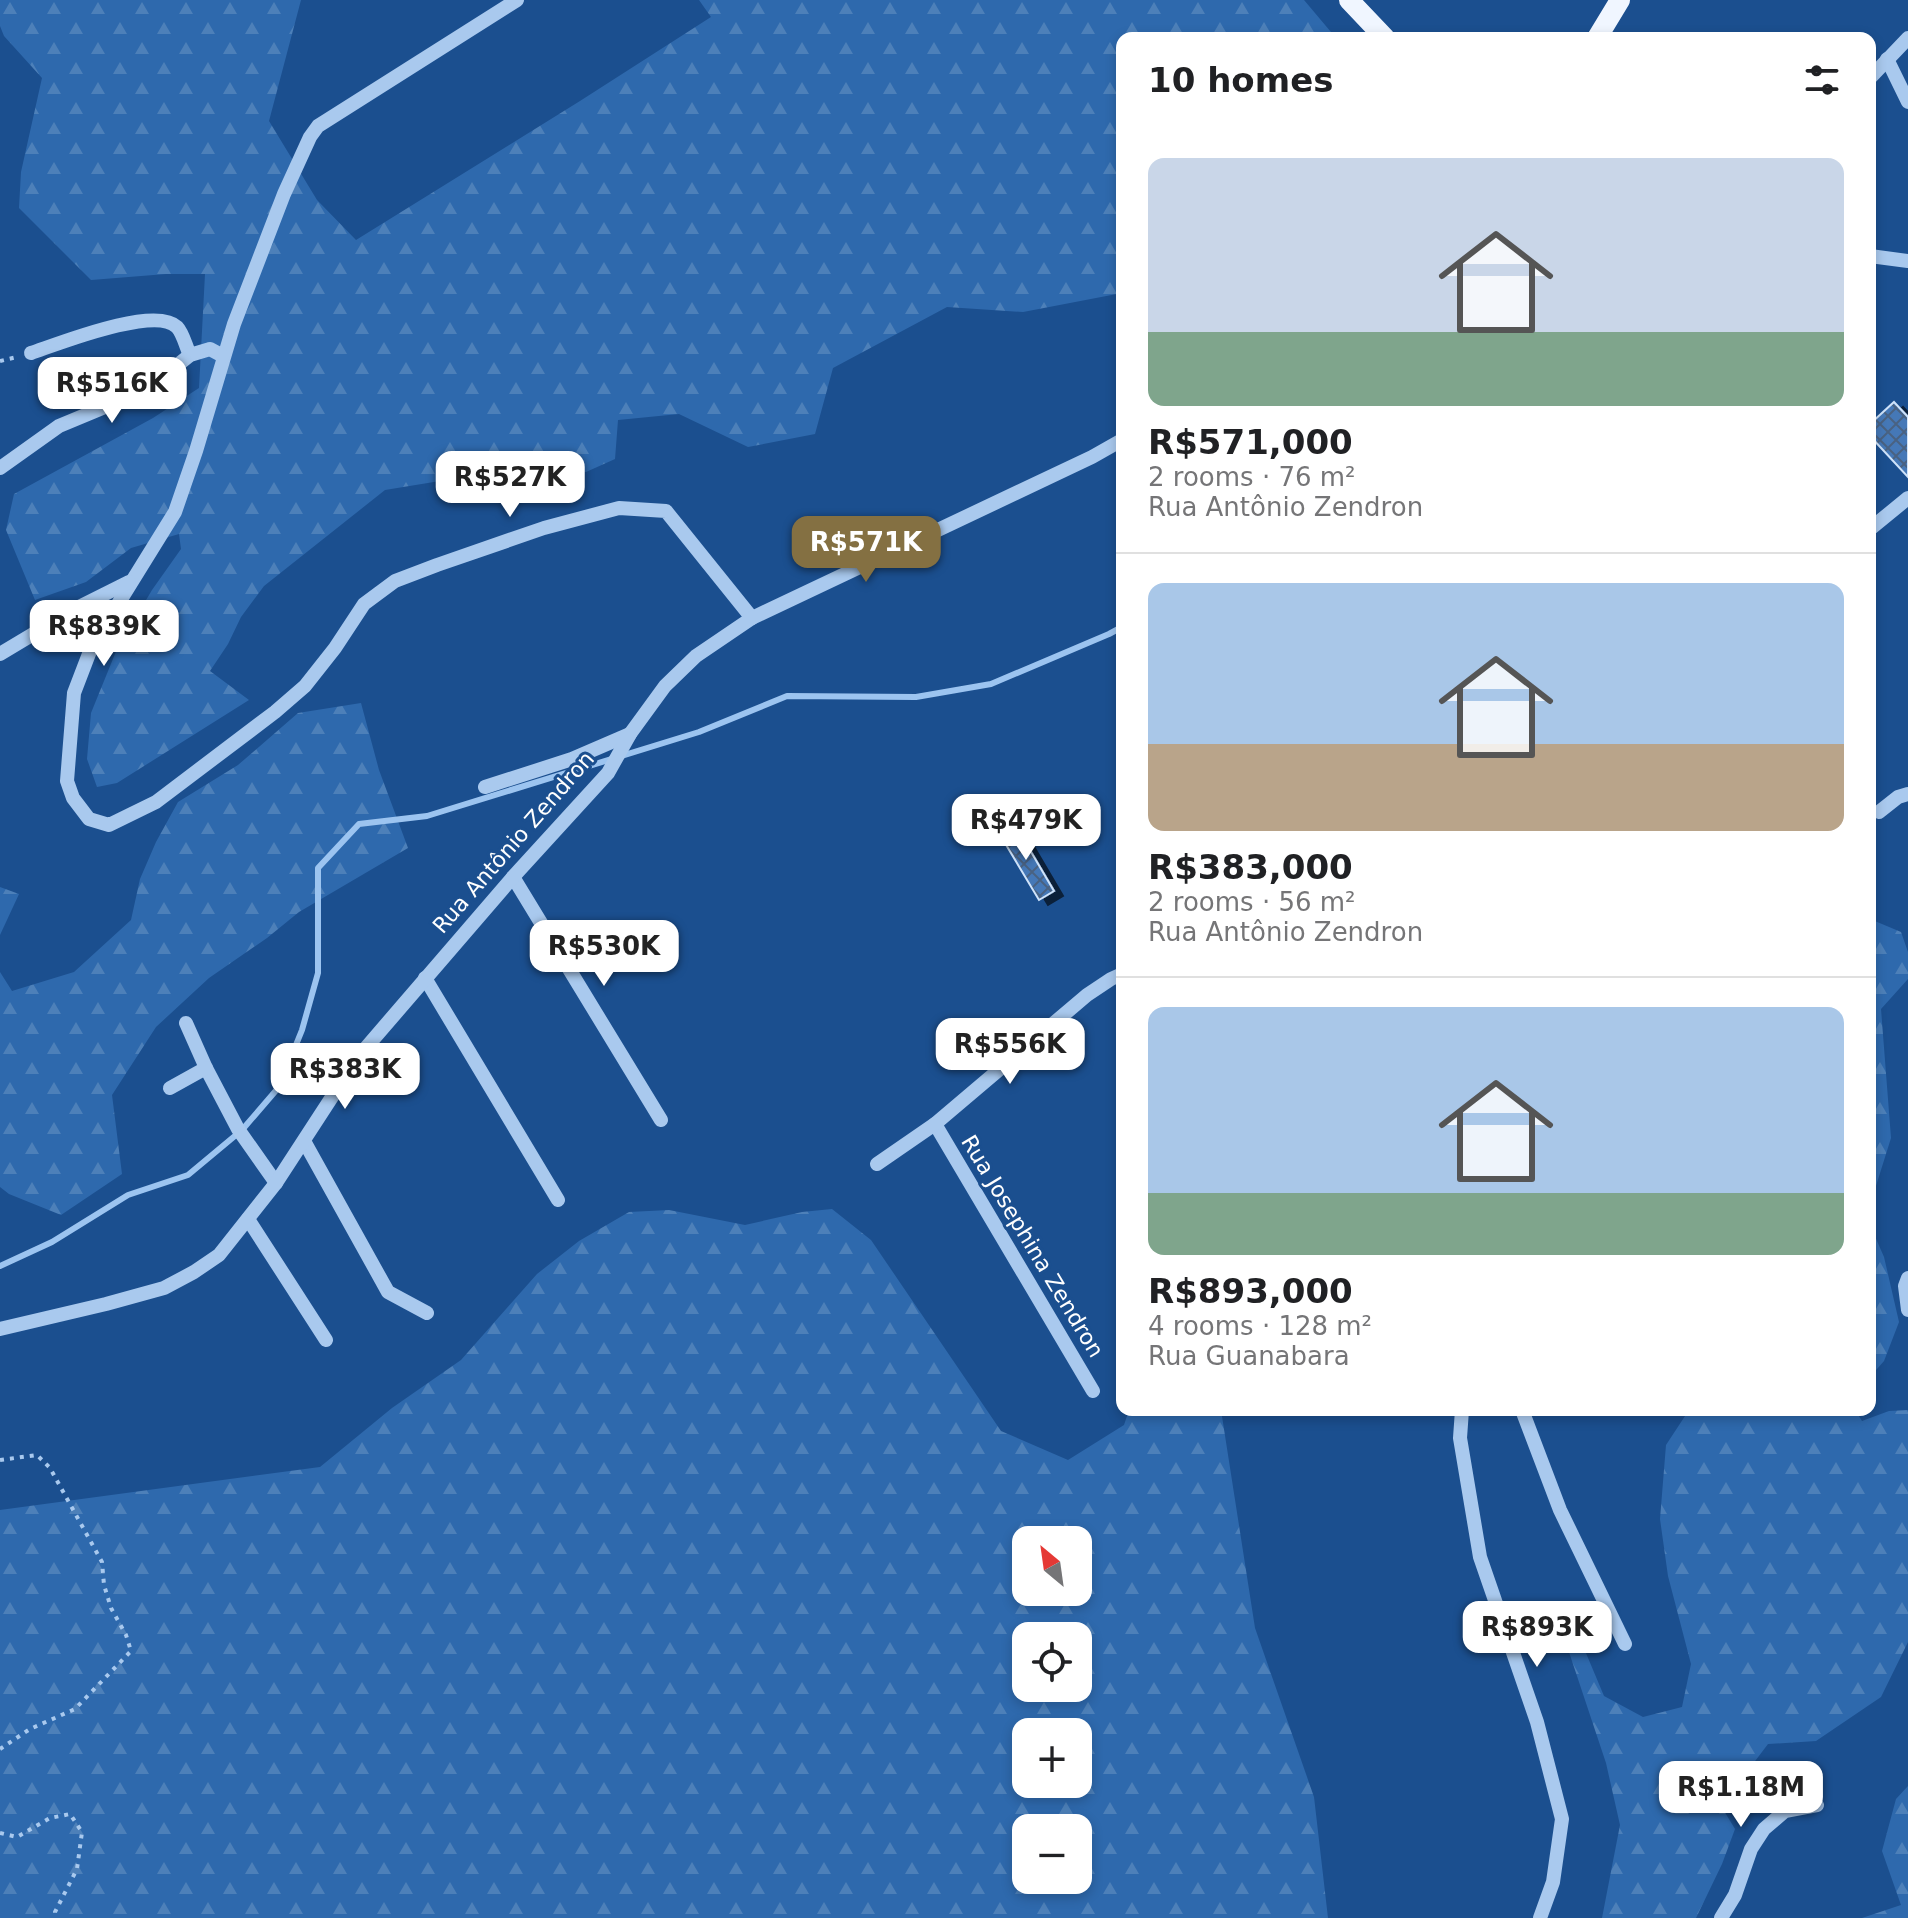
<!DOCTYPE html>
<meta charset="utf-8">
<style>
:root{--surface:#fff;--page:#f6f6f6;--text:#202124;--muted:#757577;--line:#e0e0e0;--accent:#847042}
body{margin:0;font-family:"DejaVu Sans",sans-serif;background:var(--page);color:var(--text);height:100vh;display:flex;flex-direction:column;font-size:30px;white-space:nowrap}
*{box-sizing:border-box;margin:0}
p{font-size:26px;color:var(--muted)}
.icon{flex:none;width:44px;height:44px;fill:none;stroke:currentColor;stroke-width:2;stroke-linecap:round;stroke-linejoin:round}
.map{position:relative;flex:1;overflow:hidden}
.sheet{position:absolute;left:1116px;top:32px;width:760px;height:1384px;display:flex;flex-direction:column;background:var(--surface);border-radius:16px;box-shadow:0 4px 12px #0003}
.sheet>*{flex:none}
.needle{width:52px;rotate:331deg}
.controls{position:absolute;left:1012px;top:1526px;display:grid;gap:16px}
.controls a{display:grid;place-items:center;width:80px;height:80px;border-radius:16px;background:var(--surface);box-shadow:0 4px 12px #0003;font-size:40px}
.price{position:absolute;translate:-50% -68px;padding:0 18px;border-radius:16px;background:#fff;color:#222;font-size:26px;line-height:52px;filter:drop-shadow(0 2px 4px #0008)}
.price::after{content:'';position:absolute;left:50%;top:48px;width:24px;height:18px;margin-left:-12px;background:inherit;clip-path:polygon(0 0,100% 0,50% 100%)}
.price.current{background:var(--accent);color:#fff}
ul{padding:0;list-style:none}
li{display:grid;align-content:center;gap:16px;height:424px;padding:0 32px}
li+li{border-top:2px solid var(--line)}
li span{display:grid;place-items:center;height:248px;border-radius:16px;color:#555}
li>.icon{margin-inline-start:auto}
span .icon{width:144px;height:144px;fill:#fffc;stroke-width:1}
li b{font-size:34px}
h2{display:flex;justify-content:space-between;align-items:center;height:96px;padding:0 32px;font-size:34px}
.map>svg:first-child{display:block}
</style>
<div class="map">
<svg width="1908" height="1918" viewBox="0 0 1908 1918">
<defs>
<pattern id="forest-firs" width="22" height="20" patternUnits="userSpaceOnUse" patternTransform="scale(2)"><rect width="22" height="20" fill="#2e69ad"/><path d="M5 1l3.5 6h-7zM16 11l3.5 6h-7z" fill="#4d80b9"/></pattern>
<pattern id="building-cross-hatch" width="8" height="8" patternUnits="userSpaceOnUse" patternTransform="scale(2)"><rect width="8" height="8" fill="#4478b7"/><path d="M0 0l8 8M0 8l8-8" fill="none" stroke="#486282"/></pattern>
<filter id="shadow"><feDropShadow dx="9" dy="5" stdDeviation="0" flood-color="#0009"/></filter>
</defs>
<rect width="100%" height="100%" fill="#1b4f8f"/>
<!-- forest -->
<g fill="url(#forest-firs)" fill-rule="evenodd">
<polygon points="0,0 301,0 269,121 317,200 356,240 580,101 711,17 699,0 1304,0 1336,38 1122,38 1122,293 1023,312 947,307 833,368 815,434 748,447 679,414 618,420 615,459 586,472 507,470 385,490 264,586 241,617 228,644 210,671 249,700 117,783 97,787 87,759 91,713 117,649 152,590 181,549 179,534 131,548 86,582 35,600 6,530 14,494 153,418 199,388 205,274 166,274 91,280 19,208 21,172 42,78 4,36 0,26"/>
<polygon points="361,703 379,770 408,848 299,912 267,938 209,978 156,1027 112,1095 122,1174 61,1215 9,1194 0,1187 0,972 12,991 74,972 131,920 140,879 156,842 178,802 238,765 298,713"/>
<polygon points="0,887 19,894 0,935"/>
<polygon points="1870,919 1901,932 1908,952 1908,979 1881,1009 1891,1138 1870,1205"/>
<path d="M832 1209 871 1240 1001 1431 1068 1460 1124 1425 1129 1410H1221L1255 1628 1314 1797 1328 1918H0V1510L320 1467 392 1408 461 1360 537 1274 579 1241 629 1212 669 1210 745 1225 802 1212ZM1078 1540V1592H1026V1540ZM1026 1636H1078V1688H1026ZM1078 1732V1784H1026V1732ZM1078 1828V1880H1026V1828Z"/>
<polygon points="1870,1225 1884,1257 1899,1322 1884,1361 1870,1377"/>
<polygon points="1689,1410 1855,1410 1862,1421 1889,1411 1908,1410 1908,1642 1881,1697 1816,1741 1768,1744 1721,1806 1735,1829 1722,1864 1696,1918 1602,1918 1620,1825 1606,1763 1562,1631 1575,1627 1604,1696 1643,1717 1682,1707 1691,1664 1668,1576 1660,1519 1666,1445"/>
<polygon points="1908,1786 1908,1918 1862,1918 1901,1905 1882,1851 1896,1799"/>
</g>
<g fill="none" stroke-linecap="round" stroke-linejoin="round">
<!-- stream -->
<polyline stroke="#9cc4f0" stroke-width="6" points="0,1266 52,1242 128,1195 188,1175 242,1130 279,1087 302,1030 318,973 318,868 359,824 427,816 699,732 787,696 916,697 991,684 1109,634 1122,627"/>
</g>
<!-- building -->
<g fill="url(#building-cross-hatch)" stroke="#cfe3fa" stroke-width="2" filter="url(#shadow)">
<polygon points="1894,402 1908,417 1908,477 1870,436 1870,424"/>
<polygon points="1014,823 1054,891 1039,900 999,833"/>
</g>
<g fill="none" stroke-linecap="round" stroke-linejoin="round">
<!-- path -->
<g stroke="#a9c9ee" stroke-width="4" stroke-dasharray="4 6" stroke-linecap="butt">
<polyline points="0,361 17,357"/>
<polyline points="0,1460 37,1455 50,1468 102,1562 104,1585 111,1608 126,1635 131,1651 75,1709 30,1729 0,1749"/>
<polyline points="0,1833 17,1837 50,1818 70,1814 82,1832 77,1869 55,1912 55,1918"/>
</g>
<!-- minor -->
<g stroke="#a9c9ee" stroke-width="14">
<polyline points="517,0 318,126 310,137 284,194 234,324 196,451 175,512 92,646 74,693 67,781 73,798 89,819 109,825 156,802 275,712 305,686 335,648 364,604 395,581 437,565 544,528 619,508 666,511 752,618"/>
<polyline points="1887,59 1908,102"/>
<polyline points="1870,78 1908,38"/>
<polyline points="1870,256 1908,261"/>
<path d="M31 353C58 344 155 305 177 327 183 333 186 347 190 355"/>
<polyline points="0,468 59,426 148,389 190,355 210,349 223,356"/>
<polyline points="1870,529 1908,498"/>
<polyline points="0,654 75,609 129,582"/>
<polyline points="485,787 572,759 630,734"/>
<polyline points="1879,812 1898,797 1908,794"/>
<polyline points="513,877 661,1120"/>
<polyline points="425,978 558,1200"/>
<polyline points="186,1023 206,1068 238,1129 276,1183"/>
<polyline points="170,1088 206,1068"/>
<polyline points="935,1124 1093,1391"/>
<polyline points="304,1141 388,1292 427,1313"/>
<polyline points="877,1164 935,1124 1087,995 1111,979 1122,974"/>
<polyline points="248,1219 326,1340"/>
<polyline points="1908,1278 1905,1286 1908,1310"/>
<polyline points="0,1329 106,1304 164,1288 194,1272 219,1255 276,1183 358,1057 513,877 608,773 630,734 665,686 696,656 752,618 1092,457 1122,440"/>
<polyline points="1462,1410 1460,1438 1480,1557 1537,1722 1562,1819 1553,1882 1540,1918"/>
<polyline points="1522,1410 1560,1510 1625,1644"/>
<polyline points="1721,1918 1735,1895 1751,1849 1764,1829 1785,1811 1817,1805"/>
</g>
<!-- major -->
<g stroke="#f0f6ff" stroke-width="20">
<polyline points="1349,0 1385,38"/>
<polyline points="1597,38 1620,0"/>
</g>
</g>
<g text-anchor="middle" stroke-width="6" stroke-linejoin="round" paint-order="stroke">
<!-- street labels -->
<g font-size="22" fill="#fff" stroke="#1b4f8f">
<text transform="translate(513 842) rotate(-49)" y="8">Rua Antônio Zendron</text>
<text transform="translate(1033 1246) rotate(59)" y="8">Rua Josephina Zendron</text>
</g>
</g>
</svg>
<div class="controls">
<a><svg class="needle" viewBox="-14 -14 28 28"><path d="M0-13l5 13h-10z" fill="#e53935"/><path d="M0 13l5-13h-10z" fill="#757577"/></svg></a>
<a><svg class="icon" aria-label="locate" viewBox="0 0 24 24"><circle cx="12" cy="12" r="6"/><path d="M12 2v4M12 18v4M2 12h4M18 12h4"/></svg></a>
<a>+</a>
<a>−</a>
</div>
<b class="price" style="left:112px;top:425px">R$516K</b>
<b class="price" style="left:510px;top:519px">R$527K</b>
<b class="price current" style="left:866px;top:584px">R$571K</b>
<b class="price" style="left:104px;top:668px">R$839K</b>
<b class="price" style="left:1026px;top:862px">R$479K</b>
<b class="price" style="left:604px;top:988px">R$530K</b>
<b class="price" style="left:1010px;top:1086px">R$556K</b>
<b class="price" style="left:345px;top:1111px">R$383K</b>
<b class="price" style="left:1537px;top:1669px">R$893K</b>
<b class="price" style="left:1741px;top:1829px">R$1.18M</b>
<section class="sheet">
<h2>10 homes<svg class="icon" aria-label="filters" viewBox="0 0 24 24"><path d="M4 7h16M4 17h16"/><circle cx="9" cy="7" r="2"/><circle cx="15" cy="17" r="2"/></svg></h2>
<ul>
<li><span style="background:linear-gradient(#c9d6e8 70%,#7fa58c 0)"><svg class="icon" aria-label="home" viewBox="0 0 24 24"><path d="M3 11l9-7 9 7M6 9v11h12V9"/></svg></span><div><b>R$571,000</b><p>2 rooms · 76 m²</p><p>Rua Antônio Zendron</p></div></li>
<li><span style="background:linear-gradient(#a9c7e8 65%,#b9a48a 0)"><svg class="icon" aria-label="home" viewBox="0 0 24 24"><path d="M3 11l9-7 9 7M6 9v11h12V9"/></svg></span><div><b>R$383,000</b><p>2 rooms · 56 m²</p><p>Rua Antônio Zendron</p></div></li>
<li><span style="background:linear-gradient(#a9c7e8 75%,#7fa58c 0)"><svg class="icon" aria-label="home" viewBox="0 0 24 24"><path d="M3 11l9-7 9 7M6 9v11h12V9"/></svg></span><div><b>R$893,000</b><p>4 rooms · 128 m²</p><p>Rua Guanabara</p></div></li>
</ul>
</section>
</div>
